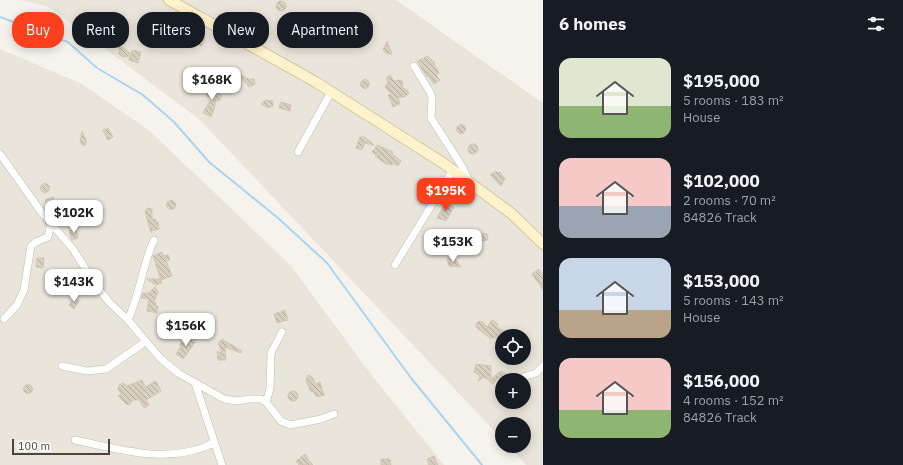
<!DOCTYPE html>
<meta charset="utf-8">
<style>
:root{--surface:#171b24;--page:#20242c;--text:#f1f3f6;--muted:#9ea1a6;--accent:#fc3f1d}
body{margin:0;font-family:"IBM Plex Sans",sans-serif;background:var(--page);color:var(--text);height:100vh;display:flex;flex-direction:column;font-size:15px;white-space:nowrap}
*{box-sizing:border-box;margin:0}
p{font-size:13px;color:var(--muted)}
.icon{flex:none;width:22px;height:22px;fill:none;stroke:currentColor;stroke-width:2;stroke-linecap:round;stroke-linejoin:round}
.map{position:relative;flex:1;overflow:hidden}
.side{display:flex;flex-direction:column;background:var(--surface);width:360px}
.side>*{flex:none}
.hud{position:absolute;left:12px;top:12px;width:380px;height:36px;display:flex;gap:8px}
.tools{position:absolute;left:495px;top:329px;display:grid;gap:8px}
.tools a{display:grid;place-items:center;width:36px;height:36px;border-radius:50%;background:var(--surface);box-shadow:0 2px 10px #0003;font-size:20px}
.scale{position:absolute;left:12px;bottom:10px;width:98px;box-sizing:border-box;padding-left:4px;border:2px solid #4b4439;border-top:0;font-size:11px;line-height:14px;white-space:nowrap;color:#4b4439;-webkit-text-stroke:3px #fff;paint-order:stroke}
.price{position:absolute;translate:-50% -34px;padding:0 9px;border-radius:8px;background:#fff;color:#222;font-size:13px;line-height:26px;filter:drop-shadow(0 1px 2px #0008)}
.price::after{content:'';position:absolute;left:50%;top:24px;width:12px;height:9px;margin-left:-6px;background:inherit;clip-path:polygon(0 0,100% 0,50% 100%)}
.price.active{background:var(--accent);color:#fff}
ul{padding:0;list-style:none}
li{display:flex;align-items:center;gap:12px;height:100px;padding:0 16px}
li span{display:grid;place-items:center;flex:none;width:112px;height:80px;border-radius:12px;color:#555}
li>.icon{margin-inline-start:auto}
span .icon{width:48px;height:48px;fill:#fffc;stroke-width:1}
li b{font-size:17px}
h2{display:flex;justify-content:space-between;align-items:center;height:48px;padding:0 16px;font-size:17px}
.chip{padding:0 14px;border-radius:16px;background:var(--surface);box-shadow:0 2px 10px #0003;font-size:14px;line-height:36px}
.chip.active{background:var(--accent);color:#fff}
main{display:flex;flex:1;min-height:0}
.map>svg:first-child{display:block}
</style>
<main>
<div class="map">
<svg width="543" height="465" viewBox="0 0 543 465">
<defs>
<pattern id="building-back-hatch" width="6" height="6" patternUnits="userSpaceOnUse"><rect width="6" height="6" fill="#d8cfc1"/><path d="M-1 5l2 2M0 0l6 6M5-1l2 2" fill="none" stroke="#b1aa9e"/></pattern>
</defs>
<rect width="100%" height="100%" fill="#f6f3ec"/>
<!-- residential -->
<g fill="#eae5da" fill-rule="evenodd">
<path d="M22 0H396L543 103V465H526L508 446H524V424H502V439L199 119 49 7ZM502 336H524V358H502ZM502 380H524V402H502Z"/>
<polygon points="0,49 82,84 150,131 291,266 370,373 444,465 0,465"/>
</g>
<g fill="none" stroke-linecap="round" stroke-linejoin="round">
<!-- stream -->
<polyline stroke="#a9d4f2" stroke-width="2" points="0,17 68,42 97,68 143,95 174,122 209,162 278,218 327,263 411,378 482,465"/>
</g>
<!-- building -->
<g fill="url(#building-back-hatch)" stroke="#d3c7b4">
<circle cx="281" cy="6" r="5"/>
<polygon points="219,14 235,21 233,26 217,18"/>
<polygon points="306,24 311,30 307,33 317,37 318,41 315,44 311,43 306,33 305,35 300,29"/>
<polygon points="196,32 205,37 202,46 188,41 191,34 195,35"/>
<polygon points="117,41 120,41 121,46 131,54 132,50 141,52 138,63 129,60 130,56 123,57 119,54 119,48 116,44"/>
<polygon points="387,41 392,54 387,54 383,50"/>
<polygon points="428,56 435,63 434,64 439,73 436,75 440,80 434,84 428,76 427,77 417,61"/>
<polygon points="237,73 248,79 254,79 255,84 249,87 242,78 240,83 233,79"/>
<polygon points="390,75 394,81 401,80 403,83 402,87 407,90 409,93 405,97 398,97 400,104 393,107 388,95 391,94 385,87 388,82 386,78"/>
<circle cx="365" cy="84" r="4.5"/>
<polygon points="209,87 212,87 215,92 217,87 219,87 218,93 222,95 219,101 216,100 214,110 211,117 203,113 212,97 207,96 206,89"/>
<polygon points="265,100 273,101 273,106 268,108 261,104"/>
<polygon points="281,102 291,105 290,111 279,108"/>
<circle cx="461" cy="129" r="4.5"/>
<polygon points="108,128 113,137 108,140 103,130"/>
<polygon points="82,131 87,142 84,146 80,143"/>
<polygon points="360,137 365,137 374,145 365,143 362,150 356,148"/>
<circle cx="473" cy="149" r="5"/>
<polygon points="377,145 393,152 392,154 401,161 398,166 393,163 392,165 386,164 375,156 378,156 372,152"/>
<polygon points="496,171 498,173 500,172 505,179 501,186 490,175"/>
<circle cx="45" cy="188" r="4.5"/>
<polygon points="53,197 56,208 50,211 45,200"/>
<circle cx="171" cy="205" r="4.5"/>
<polygon points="446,202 454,207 446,221 437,218"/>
<polygon points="147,208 152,209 152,219 155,219 156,222 158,222 159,229 151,231 151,233 145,212"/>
<polygon points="76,229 78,238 72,240 69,231"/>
<circle cx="484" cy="237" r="4"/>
<polygon points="162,252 163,256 168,255 170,260 166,261 172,276 161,280 153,256"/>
<polygon points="37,258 44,258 43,268 36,267"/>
<polygon points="447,258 455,259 461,267 449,266"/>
<polygon points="539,269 543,275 543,290 532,274"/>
<polygon points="147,279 160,279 162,283 156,285"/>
<polygon points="155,287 158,292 154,302 156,303 155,306 158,306 157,313 147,311 149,299 141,298 143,293 149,293"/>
<polygon points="74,298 79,301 74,309 69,305"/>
<polygon points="285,310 288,320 277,323 274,314"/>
<circle cx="185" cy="320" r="5"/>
<polygon points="492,320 498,324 497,327 513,336 502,336 502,341 493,337 491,339 477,328 476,324 479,321 483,322 487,327"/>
<polygon points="188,335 196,341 183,359 176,354 181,346 179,345"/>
<polygon points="222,339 242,351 241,353 225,347 226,360 218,360 217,352 222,352 218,343"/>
<polygon points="476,364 491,366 491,379 501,371 508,375 502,379 498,378 493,384 484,377 478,381 480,376 474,372"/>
<polygon points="308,375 312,377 316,384 320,382 324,395 317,397 313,391 311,392 306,380"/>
<polygon points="142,380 145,387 156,381 161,391 146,400 149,405 144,408 139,400 133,400 129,405 126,404 118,396 121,394 118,389 119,385 123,383 127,386"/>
<circle cx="28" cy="389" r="4.5"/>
<circle cx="293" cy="396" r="5"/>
<polygon points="305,454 310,462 313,465 299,465 296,461"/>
<polygon points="434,456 438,465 429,465 427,459"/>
<polygon points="381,459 390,459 391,465 381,465"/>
</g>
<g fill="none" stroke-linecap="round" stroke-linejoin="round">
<!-- street casing -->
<g stroke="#c2bbae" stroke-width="8">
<g id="street">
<polyline points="414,66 430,92 432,98 431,118 463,168 469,181"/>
<polyline points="298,152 331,92"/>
<polyline points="0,154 42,213 73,249 95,284 109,302 128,320 160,358 178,373 224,399 237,401 249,399 261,399 266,402 281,421 290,425 321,419 334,414"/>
<polyline points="395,265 453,170"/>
<polyline points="4,319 17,305 24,290 31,246 36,242 48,237 51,223"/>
<path d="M128 320C140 294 142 266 154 240"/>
<polyline points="62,366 87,371 106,369 145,342"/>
<polyline points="523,377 536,373 543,366"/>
<polyline points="195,383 222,465"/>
<polyline points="266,402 270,389 271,353 282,332"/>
<path d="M75 440C122 450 169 465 214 443"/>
</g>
</g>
<!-- secondary casing -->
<g stroke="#d6c79b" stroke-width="12">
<polyline id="secondary" points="169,0 314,81 443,163 512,214 543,244"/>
</g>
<!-- street -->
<use href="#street" stroke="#fff" stroke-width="7"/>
<!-- secondary -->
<use href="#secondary" stroke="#fff3cd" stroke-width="10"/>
</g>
</svg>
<div class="tools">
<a><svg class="icon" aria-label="locate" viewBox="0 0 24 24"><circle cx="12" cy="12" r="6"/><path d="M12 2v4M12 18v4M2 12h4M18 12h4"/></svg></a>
<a>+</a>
<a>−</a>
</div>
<div class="scale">100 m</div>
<b class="price" style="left:212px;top:101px">$168K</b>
<b class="price active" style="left:446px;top:212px">$195K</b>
<b class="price" style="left:74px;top:234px">$102K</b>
<b class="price" style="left:453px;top:263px">$153K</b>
<b class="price" style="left:74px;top:303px">$143K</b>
<b class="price" style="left:186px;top:347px">$156K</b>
<div class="hud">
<a class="chip active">Buy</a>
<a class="chip">Rent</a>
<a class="chip">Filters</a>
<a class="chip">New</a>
<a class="chip">Apartment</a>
</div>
</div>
<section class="side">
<h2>6 homes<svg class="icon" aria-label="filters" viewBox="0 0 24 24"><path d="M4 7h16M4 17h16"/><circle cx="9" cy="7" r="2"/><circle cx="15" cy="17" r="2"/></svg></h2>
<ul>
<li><span style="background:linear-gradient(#dfe7d0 60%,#8fb573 0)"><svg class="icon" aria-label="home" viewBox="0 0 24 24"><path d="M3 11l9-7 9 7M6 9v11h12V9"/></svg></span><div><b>$195,000</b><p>5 rooms · 183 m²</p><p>House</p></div></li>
<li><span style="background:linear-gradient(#f6c9c9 60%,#9aa5b1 0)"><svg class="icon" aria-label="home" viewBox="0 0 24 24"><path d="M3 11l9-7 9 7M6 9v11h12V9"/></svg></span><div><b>$102,000</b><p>2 rooms · 70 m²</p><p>84826 Track</p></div></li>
<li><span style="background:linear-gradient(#c9d6e8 65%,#b9a48a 0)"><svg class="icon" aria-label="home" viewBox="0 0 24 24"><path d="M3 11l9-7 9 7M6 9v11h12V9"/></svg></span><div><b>$153,000</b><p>5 rooms · 143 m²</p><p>House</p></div></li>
<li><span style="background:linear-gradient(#f6c9c9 65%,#8fb573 0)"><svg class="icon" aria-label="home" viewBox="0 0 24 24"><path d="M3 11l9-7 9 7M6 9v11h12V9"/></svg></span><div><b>$156,000</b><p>4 rooms · 152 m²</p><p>84826 Track</p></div></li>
</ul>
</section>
</main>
